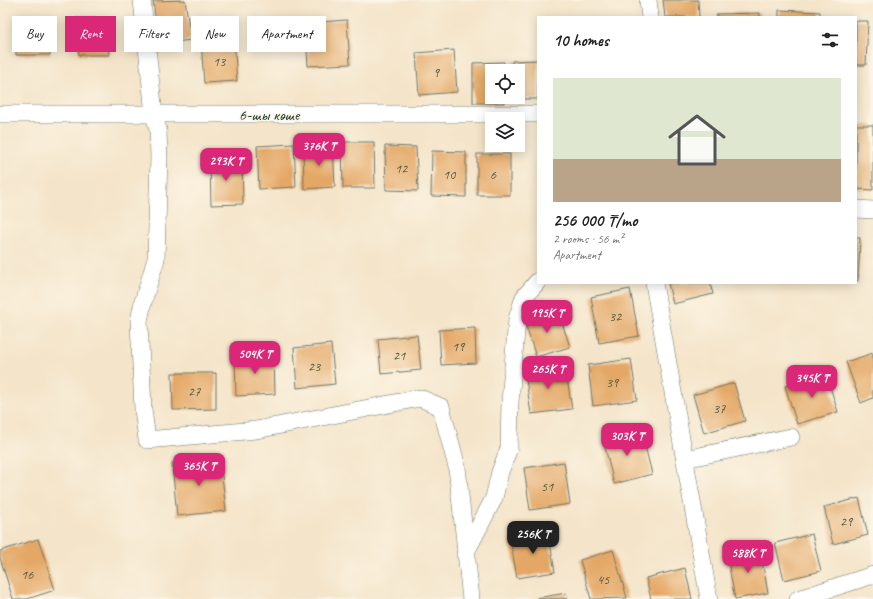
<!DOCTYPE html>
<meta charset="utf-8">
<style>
:root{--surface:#fff;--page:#f2f2f2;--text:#202124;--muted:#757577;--accent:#db2777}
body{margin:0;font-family:Caveat,sans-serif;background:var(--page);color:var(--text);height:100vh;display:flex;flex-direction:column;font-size:15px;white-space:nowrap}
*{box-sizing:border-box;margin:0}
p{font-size:13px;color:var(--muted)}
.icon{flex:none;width:22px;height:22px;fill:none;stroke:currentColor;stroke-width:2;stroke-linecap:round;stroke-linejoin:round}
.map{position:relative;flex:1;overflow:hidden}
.details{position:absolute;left:537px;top:16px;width:320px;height:268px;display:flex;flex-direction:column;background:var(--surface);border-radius:0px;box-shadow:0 2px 10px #0003}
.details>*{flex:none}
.top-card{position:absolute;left:12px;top:16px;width:380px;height:36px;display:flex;gap:8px}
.buttons{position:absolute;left:485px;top:64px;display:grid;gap:8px}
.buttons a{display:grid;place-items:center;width:40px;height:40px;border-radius:0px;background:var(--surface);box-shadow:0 2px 10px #0003;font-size:20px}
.price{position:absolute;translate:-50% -34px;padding:0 9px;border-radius:8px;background:var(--accent);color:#fff;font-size:13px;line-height:26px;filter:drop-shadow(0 1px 2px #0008)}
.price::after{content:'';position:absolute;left:50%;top:24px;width:12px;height:9px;margin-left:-6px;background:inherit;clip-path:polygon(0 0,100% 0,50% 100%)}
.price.selected{background:#222;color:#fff}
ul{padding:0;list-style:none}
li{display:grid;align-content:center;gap:8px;height:212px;padding:0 16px}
li span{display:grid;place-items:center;height:124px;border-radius:0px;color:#555}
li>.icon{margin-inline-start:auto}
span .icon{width:72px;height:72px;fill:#fffc;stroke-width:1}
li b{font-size:17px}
h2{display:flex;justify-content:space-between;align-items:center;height:48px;padding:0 16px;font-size:17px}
.tag{padding:0 14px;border-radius:0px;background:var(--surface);box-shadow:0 2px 10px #0003;font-size:14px;line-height:36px}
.tag.selected{background:var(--accent);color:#fff}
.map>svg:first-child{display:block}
</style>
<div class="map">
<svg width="873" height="599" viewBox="0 0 873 599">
<rect width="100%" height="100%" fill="#fcf5e5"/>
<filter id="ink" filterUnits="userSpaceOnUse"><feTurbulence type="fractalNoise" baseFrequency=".025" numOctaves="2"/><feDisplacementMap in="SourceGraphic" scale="8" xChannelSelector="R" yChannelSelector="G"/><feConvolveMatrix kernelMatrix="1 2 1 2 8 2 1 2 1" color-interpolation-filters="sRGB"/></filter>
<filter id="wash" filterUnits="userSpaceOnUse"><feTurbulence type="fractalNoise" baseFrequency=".012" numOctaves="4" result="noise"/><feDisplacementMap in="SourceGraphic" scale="16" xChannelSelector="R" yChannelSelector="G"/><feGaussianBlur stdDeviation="0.9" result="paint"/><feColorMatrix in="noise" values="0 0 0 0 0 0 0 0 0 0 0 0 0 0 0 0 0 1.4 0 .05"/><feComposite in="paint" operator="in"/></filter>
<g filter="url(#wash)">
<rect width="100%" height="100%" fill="#f4e4c9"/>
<g id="blocks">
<!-- building -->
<g fill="#e4a765">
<polygon points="185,0 191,40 159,44 153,1"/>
<polygon points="663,0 698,0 699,17 665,17"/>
<polygon points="779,10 820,12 820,17 779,17"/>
<polygon points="760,13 760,17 717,17 717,14"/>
<polygon points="75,18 108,18 109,55 79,55"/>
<polygon points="347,20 350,64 308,66 305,23"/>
<polygon points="15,21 50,21 50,55 16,55"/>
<polygon points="856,21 868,21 866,65 856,65"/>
<polygon points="234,39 237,81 204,83 201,41"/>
<polygon points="454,50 457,92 419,95 416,53"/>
<polygon points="538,60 538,99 514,99 513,97 518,97 518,71 513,71 512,61"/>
<polygon points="504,62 504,71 492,71 492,97 504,97 504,103 473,103 473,63"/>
<polygon points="856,125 873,125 873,190 856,189"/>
<polygon points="342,142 374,142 375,188 343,188"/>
<polygon points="294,144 296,187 259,189 257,146"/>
<polygon points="333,144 335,187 304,189 303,146"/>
<polygon points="385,146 416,147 418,191 386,190"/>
<polygon points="432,151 466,152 466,197 431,196"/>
<rect x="477" y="154" width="33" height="41"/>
<polygon points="242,159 243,204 211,205 210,160"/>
<polygon points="856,238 860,238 858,281 856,281"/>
<polygon points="668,283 710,283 713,294 673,304"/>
<polygon points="630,289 639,336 599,343 591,297"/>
<polygon points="558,310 570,347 536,357 524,320"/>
<polygon points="475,328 476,363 441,365 439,330"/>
<polygon points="417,335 421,370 381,374 378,339"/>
<polygon points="331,344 335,384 297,388 294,348"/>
<polygon points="873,353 873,398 861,403 846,362"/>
<polygon points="274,354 275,394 236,396 235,356"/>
<polygon points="631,359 637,400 593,406 588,365"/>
<polygon points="565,366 572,409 531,414 525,372"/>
<polygon points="172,373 216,373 216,409 173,410"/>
<polygon points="826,374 838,412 797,424 785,386"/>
<polygon points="734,383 745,421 704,433 693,395"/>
<polygon points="641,430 652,474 614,484 603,439"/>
<polygon points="220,458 226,511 177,516 172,463"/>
<polygon points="564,462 570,504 530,510 524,468"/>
<polygon points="859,498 868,535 833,544 824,507"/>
<polygon points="548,531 555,572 517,578 510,538"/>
<polygon points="812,534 821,571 784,580 775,543"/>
<polygon points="38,539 55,590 27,599 13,599 0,558 0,551"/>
<polygon points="613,550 627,598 591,599 580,560"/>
<polygon points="760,550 768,593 735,599 727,556"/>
<polygon points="685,568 692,599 651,599 646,578"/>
<polygon points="566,593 567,599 537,599 537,598"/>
</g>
</g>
</g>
<g filter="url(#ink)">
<use href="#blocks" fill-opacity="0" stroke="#6a7768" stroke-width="1"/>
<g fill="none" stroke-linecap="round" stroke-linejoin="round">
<!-- minor casing -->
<g stroke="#6a7768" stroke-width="18">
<g id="minor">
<polyline points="142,0 154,114 158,130 159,157 156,259 143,302 139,321 143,409 147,440 256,430 420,398 441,407 457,467 471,599"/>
<polyline points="648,0 650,17"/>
<polyline points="0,114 538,114"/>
<polyline points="856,209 873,210"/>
<polyline points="654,283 709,599"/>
<polyline points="685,459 791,437"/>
<polyline points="465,554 494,498 500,472 509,448 510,402 517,319 524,297 538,281"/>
<polyline points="798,599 873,575"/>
</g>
</g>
<!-- minor -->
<use href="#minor" stroke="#fff" stroke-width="17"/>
</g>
</g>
<g text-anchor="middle" stroke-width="3" stroke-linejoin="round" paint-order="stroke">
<!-- number labels -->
<g font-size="14" fill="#505840">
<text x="219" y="66">13</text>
<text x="436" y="77">9</text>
<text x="401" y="173">12</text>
<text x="449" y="179">10</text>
<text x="493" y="179">6</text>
<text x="615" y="321">32</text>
<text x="458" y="351">19</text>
<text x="399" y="360">21</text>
<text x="314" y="371">23</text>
<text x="612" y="387">39</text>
<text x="194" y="396">27</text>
<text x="719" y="413">37</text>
<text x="547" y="491">51</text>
<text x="846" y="526">29</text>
<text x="27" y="579">16</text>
<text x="603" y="584">45</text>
</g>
<!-- street labels -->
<g font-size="16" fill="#1f3d34" stroke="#fcf5e5">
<text x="269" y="120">6-шы көше</text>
</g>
</g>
</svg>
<div class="buttons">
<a><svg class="icon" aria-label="locate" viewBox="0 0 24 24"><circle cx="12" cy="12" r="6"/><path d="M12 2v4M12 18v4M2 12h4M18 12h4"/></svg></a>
<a><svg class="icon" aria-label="layers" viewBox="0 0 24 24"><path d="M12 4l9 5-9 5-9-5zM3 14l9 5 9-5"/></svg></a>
</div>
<b class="price" style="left:319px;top:167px">376K ₸</b>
<b class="price" style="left:226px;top:182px">293K ₸</b>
<b class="price" style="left:547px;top:334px">195K ₸</b>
<b class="price" style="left:255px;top:375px">504K ₸</b>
<b class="price" style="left:548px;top:390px">265K ₸</b>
<b class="price" style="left:812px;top:399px">345K ₸</b>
<b class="price" style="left:627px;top:457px">303K ₸</b>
<b class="price" style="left:199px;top:487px">365K ₸</b>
<b class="price selected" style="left:533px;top:555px">256K ₸</b>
<b class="price" style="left:748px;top:574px">588K ₸</b>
<div class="top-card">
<a class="tag">Buy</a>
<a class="tag selected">Rent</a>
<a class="tag">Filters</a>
<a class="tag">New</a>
<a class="tag">Apartment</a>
</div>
<section class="details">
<h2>10 homes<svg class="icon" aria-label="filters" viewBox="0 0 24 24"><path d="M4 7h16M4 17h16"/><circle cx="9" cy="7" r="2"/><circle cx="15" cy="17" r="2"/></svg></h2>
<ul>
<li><span style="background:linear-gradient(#dfe7d0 65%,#b9a48a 0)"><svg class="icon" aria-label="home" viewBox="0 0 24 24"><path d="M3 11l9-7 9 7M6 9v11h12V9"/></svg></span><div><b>256 000 ₸/mo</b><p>2 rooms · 56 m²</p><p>Apartment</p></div></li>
</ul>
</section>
</div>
